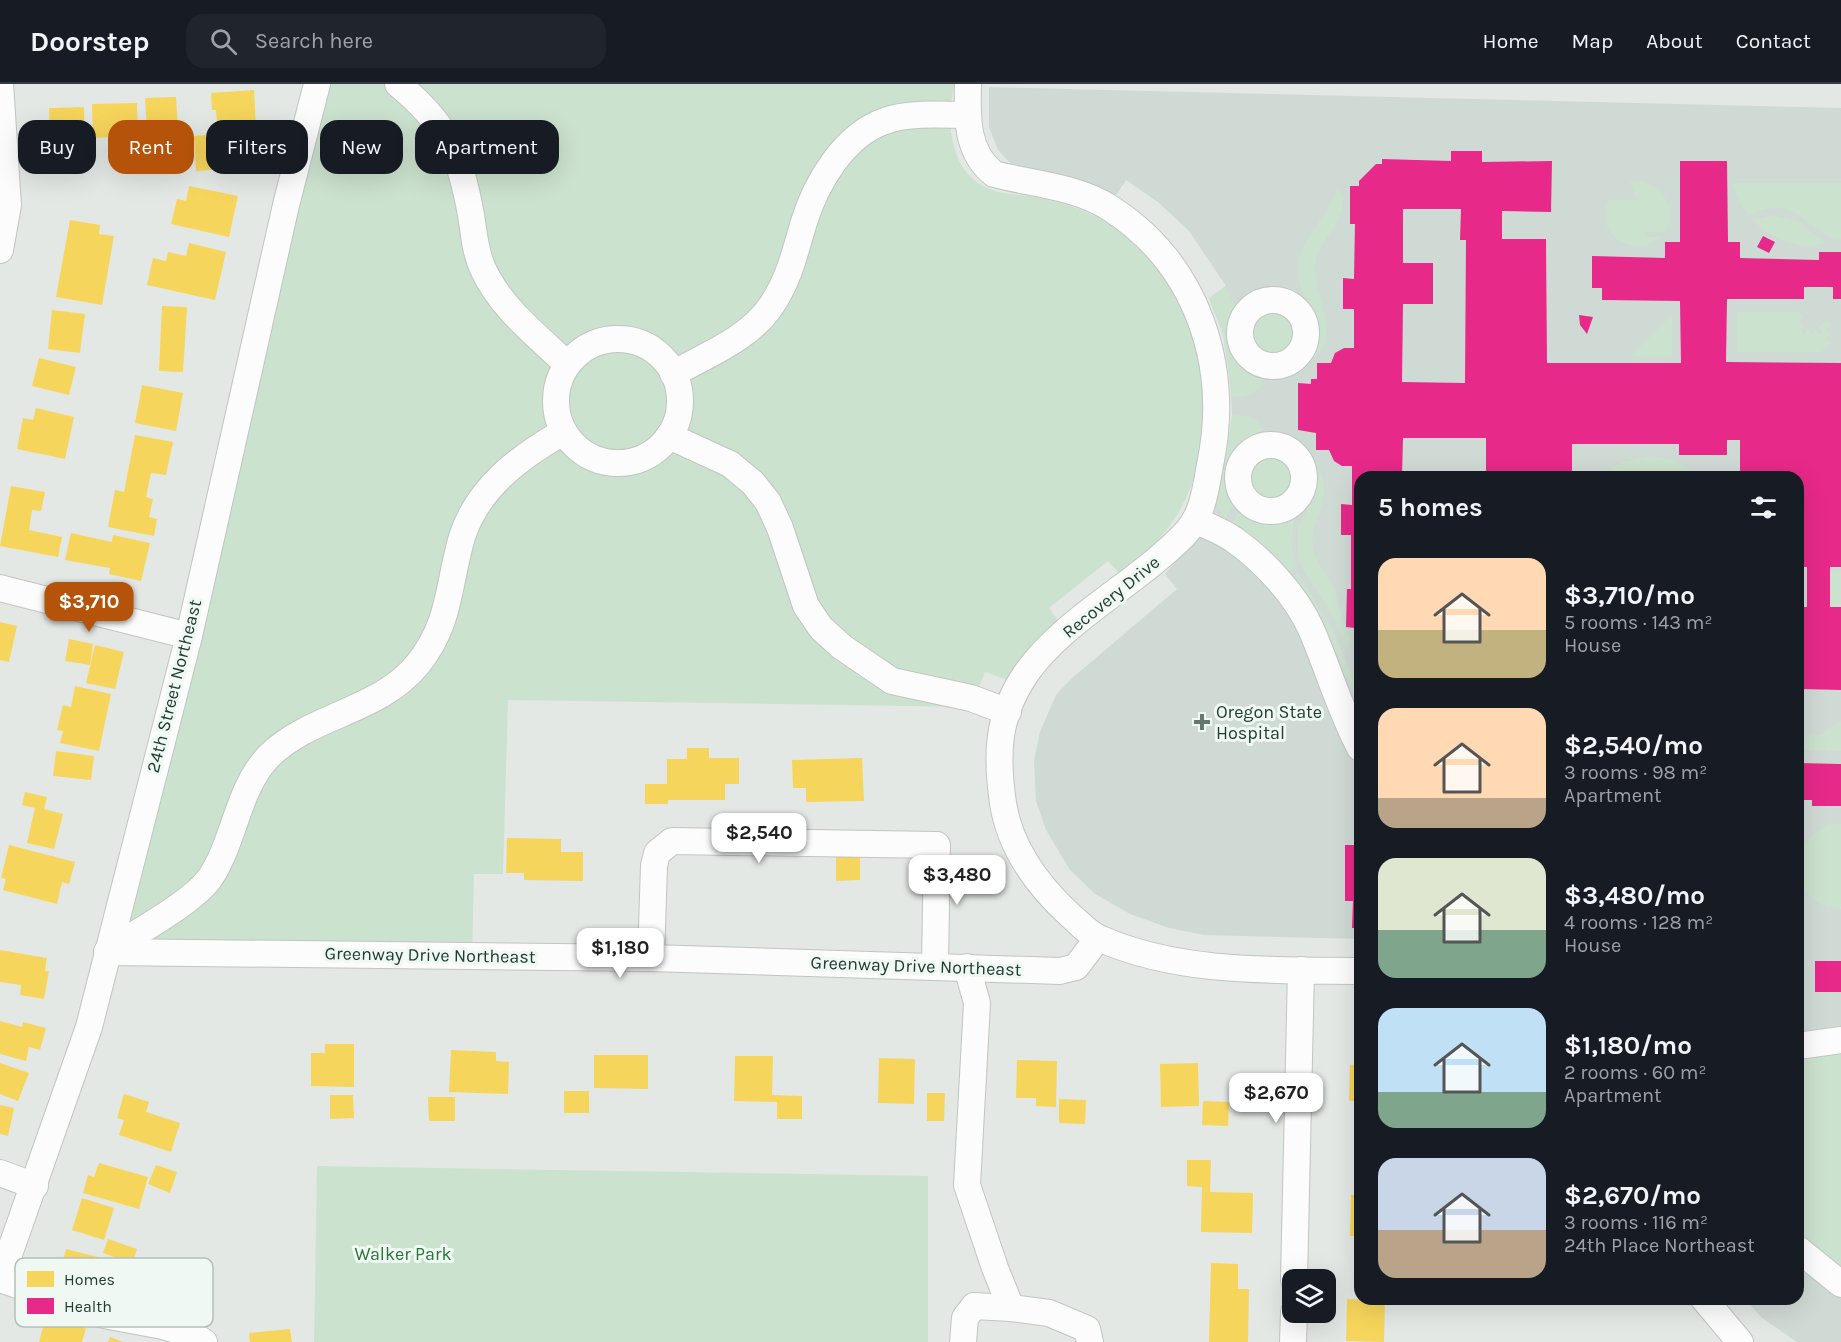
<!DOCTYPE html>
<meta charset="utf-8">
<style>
:root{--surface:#171b24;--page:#20242c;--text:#f1f3f6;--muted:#9ea1a6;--line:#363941;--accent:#b45309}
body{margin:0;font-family:Karla,sans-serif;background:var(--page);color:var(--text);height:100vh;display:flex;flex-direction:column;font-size:22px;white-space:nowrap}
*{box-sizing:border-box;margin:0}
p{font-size:20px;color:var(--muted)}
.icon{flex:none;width:33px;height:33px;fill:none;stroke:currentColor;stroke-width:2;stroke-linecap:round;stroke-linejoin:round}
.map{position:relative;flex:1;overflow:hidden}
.panel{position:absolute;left:1354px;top:387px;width:450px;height:834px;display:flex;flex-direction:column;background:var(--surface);border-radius:18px;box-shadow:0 6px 24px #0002}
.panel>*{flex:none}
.hud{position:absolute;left:18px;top:36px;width:570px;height:54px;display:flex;gap:12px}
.controls{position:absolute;left:1282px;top:1185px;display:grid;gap:12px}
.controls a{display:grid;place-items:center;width:54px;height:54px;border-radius:12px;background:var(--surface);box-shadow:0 6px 24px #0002;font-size:30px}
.price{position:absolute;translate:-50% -51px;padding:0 14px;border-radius:12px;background:#fff;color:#222;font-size:20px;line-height:39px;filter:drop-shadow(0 2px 3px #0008)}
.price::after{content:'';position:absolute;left:50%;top:36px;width:18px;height:14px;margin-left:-9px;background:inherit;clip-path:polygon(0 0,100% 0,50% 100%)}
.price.current{background:var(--accent);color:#fff}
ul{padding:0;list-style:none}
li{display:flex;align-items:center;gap:18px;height:150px;padding:0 24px}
li span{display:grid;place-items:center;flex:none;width:168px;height:120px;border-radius:18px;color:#555}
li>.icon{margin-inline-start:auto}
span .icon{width:72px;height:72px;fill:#fffc;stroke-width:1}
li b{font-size:26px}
h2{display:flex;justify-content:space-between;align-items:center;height:72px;padding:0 24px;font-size:26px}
.pill{padding:0 21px;border-radius:18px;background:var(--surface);box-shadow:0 6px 24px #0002;font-size:21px;line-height:54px}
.pill.current{background:var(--accent);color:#fff}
header{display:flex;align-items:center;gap:36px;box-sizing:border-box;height:84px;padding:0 30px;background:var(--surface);border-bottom:2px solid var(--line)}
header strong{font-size:28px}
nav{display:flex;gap:33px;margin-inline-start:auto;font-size:21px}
.search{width:420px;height:54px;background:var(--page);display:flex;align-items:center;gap:15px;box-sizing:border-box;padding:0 21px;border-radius:18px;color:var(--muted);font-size:22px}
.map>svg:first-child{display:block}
</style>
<header>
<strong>Doorstep</strong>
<div class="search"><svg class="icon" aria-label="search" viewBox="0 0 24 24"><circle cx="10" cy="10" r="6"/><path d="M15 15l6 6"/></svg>Search here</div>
<nav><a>Home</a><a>Map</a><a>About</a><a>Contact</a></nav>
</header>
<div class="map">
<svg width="1841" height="1258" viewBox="0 0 1841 1258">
<rect width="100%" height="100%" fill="#e3e8e5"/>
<!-- built -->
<polygon fill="#d0dad4" points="989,3 1841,24 1841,1258 1797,1258 1762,1234 1745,1215 1798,1215 1798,393 1360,393 1360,855 1204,851 1169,844 1130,830 1095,810 1070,786 1046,746 1036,717 1034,676 1040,648 1056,611 1071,595 1177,505 1165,490 1186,466 1218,403 1227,368 1232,331 1230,291 1223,250 1209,214 1226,202 1189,147 1159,119 1126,96 1117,110 1112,112 1012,81 998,66 989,43"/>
<!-- green -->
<g fill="#cbe2ce">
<path d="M317 0H955C946 29 949 73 972 94 992 113 1016 109 1040 114 1067 119 1093 129 1116 144 1151 166 1180 208 1195 247 1198 256 1198 268 1199 278 1201 295 1205 311 1206 328 1207 352 1196 395 1185 416 1170 448 1147 469 1120 490L1108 477 1049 524 1059 538 1007 596 985 588 971 623 508 616 503 790H474L472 872 107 868Z"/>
<path d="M1640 97C1663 103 1678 125 1665 148H1645L1646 153H1661L1658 155C1630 175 1594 148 1608 116H1637L1630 98Z"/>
<path d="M1732 99H1841V154C1808 156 1801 104 1748 132L1738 115Z"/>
<path d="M1337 105 1343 112C1344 144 1316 156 1315 184 1313 212 1344 251 1311 277 1335 241 1300 223 1298 189 1296 155 1328 136 1337 105Z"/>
<path d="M1773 131 1798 137 1826 159C1800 167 1770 154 1753 136Z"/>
<path d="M1226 202 1235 223 1231 249 1234 266 1246 282 1264 290C1262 310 1249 312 1232 313L1223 250 1209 214Z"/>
<circle cx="1273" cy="249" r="25"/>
<polygon points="1737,228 1798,228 1803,233 1799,237 1804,242 1800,246 1804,250 1808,246 1812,250 1815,247 1819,251 1823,248 1818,244 1826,236 1831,241 1826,246 1830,250 1826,255 1830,259 1821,268 1737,268"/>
<polygon points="1672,231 1672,272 1631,272"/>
<path d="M1232 331C1248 331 1263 334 1263 354 1225 365 1230 388 1235 419L1225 435 1218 425 1216 412 1227 368Z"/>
<circle cx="1271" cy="394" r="25"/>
<polygon points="1650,372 1676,377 1700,393 1601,393 1620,379"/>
<path d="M1319 384C1335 419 1308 435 1313 464 1315 478 1326 488 1332 500 1341 519 1341 539 1351 557L1349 563 1347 564 1334 534 1304 487 1298 473V444L1315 410Z"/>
<polygon points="1242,425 1266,436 1295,433 1291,456 1296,484 1290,488 1266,464 1231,440"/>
<rect x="1830" y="488" width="11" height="35"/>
<polygon points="1298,489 1333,546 1360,612 1360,624 1323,535 1294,492"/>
<polygon points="1841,637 1841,667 1799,666 1799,652 1820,651"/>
<path d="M1834 740H1841V825C1787 822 1784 754 1834 740Z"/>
<polygon points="1841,961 1841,1193 1799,1156 1798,966"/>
<polygon points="317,1082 928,1092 928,1258 314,1258"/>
</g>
<!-- homes -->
<g fill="#f6d55c">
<polygon points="254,6 257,60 227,62 228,85 196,87 194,52 218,50 216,26 212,26 211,9"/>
<polygon points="176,13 179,61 159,62 159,46 147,46 145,14"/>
<polygon points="137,19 138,52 93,54 92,20"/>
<polygon points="84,23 85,69 51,71 49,24"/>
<polygon points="189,102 238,112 229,153 171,140 177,115 186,117"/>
<polygon points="70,136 100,141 99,150 114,152 102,221 56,213"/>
<polygon points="189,159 226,168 215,216 147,201 153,174 166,177 168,168 186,172"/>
<polygon points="162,222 187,223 183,288 159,287"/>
<polygon points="52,226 85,230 80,269 48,265"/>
<polygon points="39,274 76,283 69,311 32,302"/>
<polygon points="142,301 183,309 176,347 135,339"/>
<polygon points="36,324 74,333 65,375 17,365 23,334 33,336"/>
<polygon points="135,351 173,358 166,391 151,389 146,413 153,415 149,433 157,435 154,452 108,443 115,406 124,408"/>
<polygon points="11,402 45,408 41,427 32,426 29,446 62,453 58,473 0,462"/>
<polygon points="71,449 112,458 113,451 150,459 141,497 109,490 110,484 65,476"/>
<polygon points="0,538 17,542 9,578 0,576"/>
<polygon points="69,555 93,560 90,581 65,577"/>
<polygon points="95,561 124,568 115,605 86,599"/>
<polygon points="75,602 111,610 99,667 60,659 63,647 57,646 63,621 71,623"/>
<polygon points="687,664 709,664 709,674 739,674 739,700 725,700 725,716 668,716 668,720 645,720 645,700 667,700 667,675 687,675"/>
<polygon points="56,667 94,672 91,696 53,692"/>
<polygon points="862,674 864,717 806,718 806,704 793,704 792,676"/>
<polygon points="25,708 47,713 44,725 63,730 54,765 27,759 35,724 22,721"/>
<polygon points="507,754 561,755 561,768 583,768 583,797 524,796 524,789 506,789"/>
<polygon points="9,761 75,778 69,800 62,798 57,820 3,806 6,795 1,794"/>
<polygon points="860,771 860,796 836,797 836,772"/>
<polygon points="0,866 47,874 45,887 49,887 44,915 20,911 21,901 0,898"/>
<polygon points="0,937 22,943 23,938 46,944 40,966 29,963 26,977 0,970"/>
<polygon points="325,960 354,960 354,1003 311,1002 311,969 325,969"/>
<polygon points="451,966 496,968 496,977 509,978 508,1010 449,1008"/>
<polygon points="594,971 648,971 648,1005 594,1004"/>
<polygon points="735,972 773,972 772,1011 802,1012 802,1035 777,1035 777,1018 734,1017"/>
<polygon points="879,974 915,975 914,1020 878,1019"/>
<polygon points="1017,976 1057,977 1056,1023 1036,1022 1036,1014 1016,1014"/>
<polygon points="0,979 29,989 18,1017 0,1010"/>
<polygon points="1198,979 1199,1022 1161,1023 1160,980"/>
<polygon points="1360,980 1360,1026 1354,1026 1355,1017 1349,1017 1350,981"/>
<rect x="564" y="1007" width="25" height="22"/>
<polygon points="927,1009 945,1009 944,1037 927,1037"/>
<polygon points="124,1010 149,1018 146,1028 180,1039 171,1068 119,1051 124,1036 117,1034"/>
<polygon points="330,1011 353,1011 354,1034 330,1035"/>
<polygon points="428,1013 455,1013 455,1037 429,1037"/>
<polygon points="1059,1015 1086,1016 1085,1040 1059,1039"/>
<polygon points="1203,1017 1229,1018 1228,1042 1202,1041"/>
<polygon points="0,1021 14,1024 8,1052 0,1050"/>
<polygon points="1187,1076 1211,1076 1210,1108 1253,1109 1252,1149 1201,1148 1202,1103 1187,1102"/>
<polygon points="99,1079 148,1093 139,1125 83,1109 88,1091 94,1093"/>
<polygon points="156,1081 177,1088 170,1109 148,1100"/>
<polygon points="1351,1111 1360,1111 1360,1152 1350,1152"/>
<polygon points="82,1114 114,1124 104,1156 72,1146"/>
<polygon points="108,1155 137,1165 132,1180 103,1169"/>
<polygon points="66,1165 130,1181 122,1214 57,1198"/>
<polygon points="1211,1179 1238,1180 1238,1205 1249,1205 1248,1258 1209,1258"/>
<polygon points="1347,1215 1385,1216 1384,1258 1346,1257"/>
<polygon points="45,1235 86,1244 82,1258 39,1258"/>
<polygon points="290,1245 292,1258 250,1258 249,1249"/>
<polygon points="110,1253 123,1258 108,1258"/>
</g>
<!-- health -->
<g fill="#e7298a" fill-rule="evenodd">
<path d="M1451 67H1482V78L1552 77 1551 128 1502 127V155H1546L1547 279H1681L1680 217 1602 216V204H1592V172L1665 174V158H1680V77H1727L1728 158H1740V174L1819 176V168H1841V215H1833V203H1804V215H1727L1726 278 1841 279V483H1830V523H1841V606L1800 605 1798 523H1807V483H1798V393H1740V356H1727V371H1679V360H1572V393H1486V354H1403L1402 393H1360V555L1355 549V544L1346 543 1347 505H1351V451H1341V420L1352 421V382H1342L1334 377 1329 366H1316V349L1298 346V299L1311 300V295H1317V279H1331L1335 269 1344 264H1354V225H1343V194L1354 195 1355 140H1350V102H1359V97L1376 80H1382V75L1451 77ZM1403 125H1461L1460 156H1466L1465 299 1402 298 1403 220H1433V179H1403Z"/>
<polygon points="1763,152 1775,158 1769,169 1757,163"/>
<polygon points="1579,231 1593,233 1587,250 1580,241"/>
<polygon points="1798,679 1841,680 1841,722 1812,722 1812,716 1801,716 1801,741 1798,741"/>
<polygon points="1345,761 1360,761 1360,844 1352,844 1353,817 1345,817"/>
<rect x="1815" y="877" width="26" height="31"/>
</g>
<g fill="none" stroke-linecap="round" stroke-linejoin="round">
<!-- minor casing -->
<g stroke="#c0c5c2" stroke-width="28">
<g id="minor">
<path d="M398 0C447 41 460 69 471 131 474 149 475 168 483 185 501 224 536 251 567 280"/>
<path d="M968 0C967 33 966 68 994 90 1032 100 1076 102 1110 124 1197 180 1231 281 1210 381 1207 398 1204 421 1195 436 1188 450 1171 463 1160 473 1117 510 1057 544 1025 591 997 633 996 671 1003 719 1010 764 1038 802 1071 832 1080 840 1090 851 1101 855 1181 890 1276 886 1360 887"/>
<polyline points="0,166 8,121 0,0"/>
<circle cx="1273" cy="249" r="33"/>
<circle cx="618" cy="317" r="62"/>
<path d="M673 290C706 271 749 255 771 222 789 196 795 168 804 138 816 99 844 51 885 37 909 28 942 31 967 31"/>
<polyline points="669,352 730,380 753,399 768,418 780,444 806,522 821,544 842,563 892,597 971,614 1008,628"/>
<circle cx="1271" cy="394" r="33"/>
<path d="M1195 436C1207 442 1221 447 1233 455 1263 476 1296 511 1311 545 1328 584 1340 626 1360 664"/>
<polyline points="0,504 189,552"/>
<polyline points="107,868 651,874 1060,887 1076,883 1098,854"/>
<path d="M107 868C135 849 191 820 210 794 235 757 237 705 269 672 312 630 379 628 418 580 451 539 448 500 462 453 478 403 520 373 563 348"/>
<polyline points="651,874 654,782 657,769 672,757 937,761 935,882"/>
<polyline points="967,883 977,919 967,1101 995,1184 1011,1224 1049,1229 1087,1245 1090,1258"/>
<polyline points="1798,962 1841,956"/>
<polyline points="0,1089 35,1102"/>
<polyline points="1798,1165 1841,1200"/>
<polyline points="0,1195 104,1231 163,1242 193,1251 204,1258"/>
<polyline points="0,1196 89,943 189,552 286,121 317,0"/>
<polyline points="1294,1196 1301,886"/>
<polyline points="1704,1215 1740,1258"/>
<polyline points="963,1258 965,1234 974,1222 1011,1224"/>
<polyline points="1293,1258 1294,1228"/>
</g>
</g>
<!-- minor -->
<use href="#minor" stroke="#fbfcfb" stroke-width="26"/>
</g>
<!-- markers -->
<path fill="#64786f" stroke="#f0f8f3" stroke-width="2" d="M1199 629h6v6h6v6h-6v6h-6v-6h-6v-6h6z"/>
<g text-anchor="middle" stroke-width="6" stroke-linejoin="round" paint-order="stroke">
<!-- street labels -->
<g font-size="18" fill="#203c30" stroke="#f0f8f3">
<text transform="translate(1111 513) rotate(-39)" y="6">Recovery Drive</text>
<text transform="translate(174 602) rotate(-76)" y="6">24th Street Northeast</text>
<text transform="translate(430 871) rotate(1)" y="6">Greenway Drive Northeast</text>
<text transform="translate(916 882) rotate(2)" y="6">Greenway Drive Northeast</text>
</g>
<!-- poi labels -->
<g font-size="18" fill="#203c30" stroke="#f0f8f3" text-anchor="start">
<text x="1216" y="634">Oregon State<tspan x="1216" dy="21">Hospital</tspan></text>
</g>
<!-- park labels -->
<g font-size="18" fill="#29743a" stroke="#f0f8f3">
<text x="403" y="1176">Walker Park</text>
</g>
</g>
<!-- legend -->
<rect x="15" y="1174" width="198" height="69" rx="9" fill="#f0f8f3" stroke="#b2c0b8" stroke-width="1.5"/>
<rect x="27" y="1187" width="27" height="16" fill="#f6d55c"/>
<rect x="27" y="1214" width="27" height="16" fill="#e7298a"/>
<g font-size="16" fill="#203c30">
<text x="64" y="1201">Homes</text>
<text x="64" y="1228">Health</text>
</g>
</svg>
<div class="controls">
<a><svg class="icon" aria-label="layers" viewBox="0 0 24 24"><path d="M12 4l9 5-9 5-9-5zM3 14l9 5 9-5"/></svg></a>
</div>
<b class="price current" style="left:89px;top:549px">$3,710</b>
<b class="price" style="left:759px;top:780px">$2,540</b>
<b class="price" style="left:957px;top:822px">$3,480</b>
<b class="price" style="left:620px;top:895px">$1,180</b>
<b class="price" style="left:1276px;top:1040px">$2,670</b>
<div class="hud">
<a class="pill">Buy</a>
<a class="pill current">Rent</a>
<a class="pill">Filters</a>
<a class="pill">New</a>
<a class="pill">Apartment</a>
</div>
<section class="panel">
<h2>5 homes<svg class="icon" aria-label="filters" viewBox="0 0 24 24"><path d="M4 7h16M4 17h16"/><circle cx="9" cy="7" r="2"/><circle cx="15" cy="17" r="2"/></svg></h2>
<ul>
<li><span style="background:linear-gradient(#ffd9b3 60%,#c2b280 0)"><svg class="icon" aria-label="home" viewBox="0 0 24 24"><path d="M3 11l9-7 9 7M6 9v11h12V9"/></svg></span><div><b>$3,710/mo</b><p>5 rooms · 143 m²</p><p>House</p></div></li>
<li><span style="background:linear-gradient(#ffd9b3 75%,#b9a48a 0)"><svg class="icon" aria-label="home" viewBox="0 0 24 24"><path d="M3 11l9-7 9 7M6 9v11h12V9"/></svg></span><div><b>$2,540/mo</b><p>3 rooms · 98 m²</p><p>Apartment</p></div></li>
<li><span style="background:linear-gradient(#dfe7d0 60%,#7fa58c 0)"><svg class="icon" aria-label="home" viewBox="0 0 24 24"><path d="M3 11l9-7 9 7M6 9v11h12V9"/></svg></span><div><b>$3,480/mo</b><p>4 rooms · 128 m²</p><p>House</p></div></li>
<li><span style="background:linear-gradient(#bfe0f5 70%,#7fa58c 0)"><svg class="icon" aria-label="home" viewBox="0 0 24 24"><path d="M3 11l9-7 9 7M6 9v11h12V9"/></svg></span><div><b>$1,180/mo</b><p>2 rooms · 60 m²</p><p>Apartment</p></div></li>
<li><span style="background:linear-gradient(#c9d6e8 60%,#b9a48a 0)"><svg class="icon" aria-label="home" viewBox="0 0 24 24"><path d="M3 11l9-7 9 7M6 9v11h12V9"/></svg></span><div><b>$2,670/mo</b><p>3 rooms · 116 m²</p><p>24th Place Northeast</p></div></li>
</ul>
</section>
</div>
